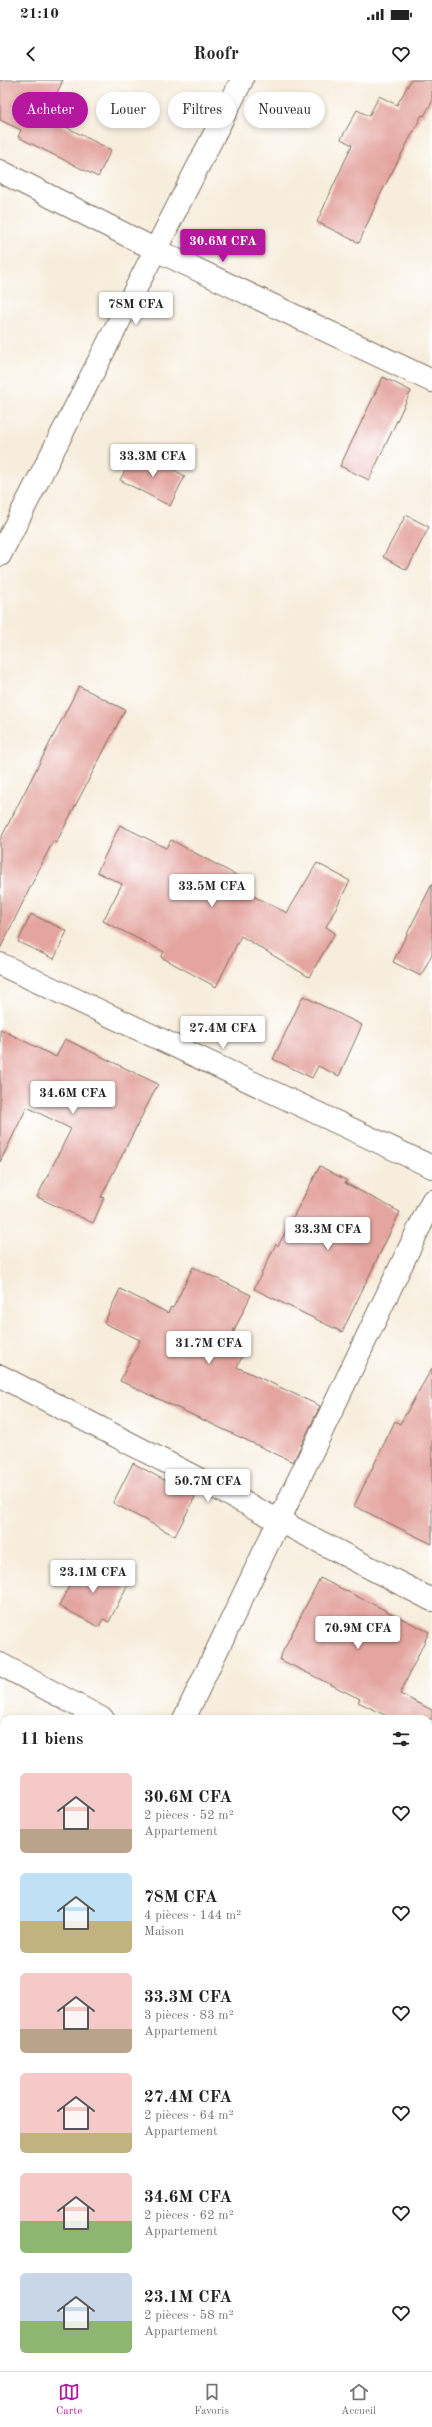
<!DOCTYPE html>
<html lang="fr">
<meta charset="utf-8">
<style>
:root{--surface:#fff;--page:#f2f2f2;--text:#222;--muted:#767676;--line:#e0e0e0;--accent:#b5179e}
body{margin:0;font-family:"Old Standard TT",serif;background:var(--page);color:var(--text);height:100vh;display:flex;flex-direction:column;font-size:15px;white-space:nowrap}
*{box-sizing:border-box;margin:0}
p{font-size:13px;color:var(--muted)}
.icon{flex:none;width:22px;height:22px;fill:none;stroke:currentColor;stroke-width:2;stroke-linecap:round;stroke-linejoin:round}
.map{position:relative;flex:1;overflow:hidden}
.drawer{position:absolute;left:0px;top:1635px;width:432px;height:656px;display:flex;flex-direction:column;background:var(--surface);border-radius:12px 12px 0 0;box-shadow:0 2px 6px #0003}
.drawer>*{flex:none}
.top-card{position:absolute;left:12px;top:12px;width:408px;height:36px;display:flex;gap:8px}
.price{position:absolute;translate:-50% -34px;padding:0 9px;border-radius:4px;background:#fff;color:#222;font-size:13px;line-height:26px;filter:drop-shadow(0 1px 2px #0008)}
.price::after{content:'';position:absolute;left:50%;top:24px;width:12px;height:9px;margin-left:-6px;background:inherit;clip-path:polygon(0 0,100% 0,50% 100%)}
.price.on{background:var(--accent);color:#fff}
ul{padding:0;list-style:none}
li{display:flex;align-items:center;gap:12px;height:100px;padding:0 20px}
li span{display:grid;place-items:center;flex:none;width:112px;height:80px;border-radius:6px;color:#555}
li>.icon{margin-inline-start:auto}
span .icon{width:48px;height:48px;fill:#fffc;stroke-width:1}
li b{font-size:17px}
h2{display:flex;justify-content:space-between;align-items:center;height:48px;padding:0 20px;font-size:17px}
.chip{padding:0 14px;border-radius:18px;background:var(--surface);box-shadow:0 2px 6px #0003;font-size:14px;line-height:36px}
.chip.on{background:var(--accent);color:#fff}
.status{display:flex;justify-content:space-between;align-items:center;height:28px;padding:0 20px;background:var(--surface);direction:ltr}
.status svg{height:11px;fill:currentColor}
header{display:flex;justify-content:space-between;align-items:center;height:52px;padding:0 20px;background:var(--surface);font-size:18px;font-weight:800}
.dock{display:flex;justify-content:space-around;align-items:center;height:56px;border-top:1px solid var(--line);background:var(--surface);font-size:11px;color:var(--muted)}
.dock a{display:grid;justify-items:center;gap:2px}
.dock .on{color:var(--accent)}
.map>svg:first-child{display:block}
</style>
<div class="status"><b>21:10</b><svg viewBox="0 0 49 12"><path d="M0 12V9h3v3zM5 12V6h3v6zM10 12V3h3v9zM15 12V0h3v12zM26 1h20v11H26zM47 4h2v5h-2z"/></svg></div>
<header><svg class="icon" aria-label="back" viewBox="0 0 24 24"><path d="M15 5l-7 7 7 7"/></svg>Roofr<svg class="icon" aria-label="heart" viewBox="0 0 24 24"><path d="M12 20l-8-8c-3-5 5-10 8-4 3-6 11-1 8 4z"/></svg></header>
<div class="map">
<svg width="432" height="2291" viewBox="0 0 432 2291">
<rect width="100%" height="100%" fill="#fff"/>
<filter id="ink" filterUnits="userSpaceOnUse"><feTurbulence type="fractalNoise" baseFrequency=".025" numOctaves="2"/><feDisplacementMap in="SourceGraphic" scale="8" xChannelSelector="R" yChannelSelector="G"/><feConvolveMatrix kernelMatrix="1 2 1 2 8 2 1 2 1" color-interpolation-filters="sRGB"/></filter>
<filter id="wash" filterUnits="userSpaceOnUse"><feTurbulence type="fractalNoise" baseFrequency=".012" numOctaves="4" result="noise"/><feDisplacementMap in="SourceGraphic" scale="16" xChannelSelector="R" yChannelSelector="G"/><feGaussianBlur stdDeviation="0.9" result="paint"/><feColorMatrix in="noise" values="0 0 0 0 0 0 0 0 0 0 0 0 0 0 0 0 0 1.4 0 .05"/><feComposite in="paint" operator="in"/></filter>
<g filter="url(#wash)">
<rect width="100%" height="100%" fill="#f7eddc"/>
<g id="blocks">
<!-- building -->
<g fill="#e4a49f">
<polygon points="0,0 63,0 46,37 111,70 98,97 18,57 21,50 0,40"/>
<polygon points="411,0 432,0 432,22 424,36 422,35 379,117 359,163 317,142 352,65 341,59 357,30 369,36 379,16 397,25"/>
<polygon points="383,297 411,311 369,400 340,386"/>
<polygon points="136,370 185,396 170,426 120,400"/>
<polygon points="406,435 429,447 407,490 383,477"/>
<polygon points="79,606 125,630 56,763 53,761 0,869 0,760"/>
<polygon points="120,745 166,768 171,760 247,801 241,810 287,833 317,783 350,801 326,847 335,853 309,897 241,856 216,907 161,877 164,872 103,841 122,804 97,792"/>
<polygon points="432,804 432,874 421,896 393,882"/>
<polygon points="31,834 67,851 54,879 18,862"/>
<polygon points="303,916 362,945 339,996 318,986 312,998 273,979"/>
<polygon points="0,949 56,977 65,959 158,1004 101,1117 104,1118 93,1143 37,1117 71,1049 27,1027 0,1082"/>
<polygon points="320,1086 347,1101 345,1103 400,1132 342,1252 254,1209 276,1164 278,1166"/>
<polygon points="193,1187 251,1215 230,1259 247,1267 237,1287 320,1326 293,1382 120,1301 140,1260 104,1243 120,1209 168,1233 171,1227 173,1228"/>
<polygon points="432,1288 432,1464 354,1426 395,1341 400,1344"/>
<polygon points="133,1383 195,1417 175,1456 113,1423"/>
<polygon points="82,1480 128,1504 109,1542 103,1539 99,1547 59,1526"/>
<polygon points="320,1498 429,1552 400,1614 432,1630 432,1639 393,1639 358,1622 360,1619 279,1579"/>
</g>
</g>
</g>
<g filter="url(#ink)">
<use href="#blocks" fill-opacity="0" stroke="#7d6e60" stroke-width="1"/>
<g fill="none" stroke-linecap="round" stroke-linejoin="round">
<!-- minor casing -->
<g stroke="#7d6e60" stroke-width="24">
<g id="minor">
<polyline points="0,91 156,170 432,301"/>
<polyline points="0,475 242,0"/>
<polyline points="0,884 432,1087"/>
<polyline points="0,1296 432,1520"/>
<polyline points="0,1584 103,1639"/>
<polyline points="184,1639 432,1121"/>
<polyline points="428,1814 432,1816"/>
<polyline points="428,2172 432,2170"/>
<polyline points="428,2213 432,2219"/>
<polyline points="0,2252 4,2258"/>
<polyline points="25,2287 27,2291"/>
<polyline points="250,2291 256,2287"/>
</g>
</g>
<!-- minor -->
<use href="#minor" stroke="#fff" stroke-width="22"/>
</g>
</g>
</svg>
<b class="price on" style="left:223px;top:183px">30.6M CFA</b>
<b class="price" style="left:136px;top:246px">78M CFA</b>
<b class="price" style="left:153px;top:398px">33.3M CFA</b>
<b class="price" style="left:212px;top:828px">33.5M CFA</b>
<b class="price" style="left:223px;top:970px">27.4M CFA</b>
<b class="price" style="left:73px;top:1035px">34.6M CFA</b>
<b class="price" style="left:328px;top:1171px">33.3M CFA</b>
<b class="price" style="left:209px;top:1285px">31.7M CFA</b>
<b class="price" style="left:208px;top:1423px">50.7M CFA</b>
<b class="price" style="left:93px;top:1514px">23.1M CFA</b>
<b class="price" style="left:358px;top:1570px">70.9M CFA</b>
<div class="top-card">
<a class="chip on">Acheter</a>
<a class="chip">Louer</a>
<a class="chip">Filtres</a>
<a class="chip">Nouveau</a>
</div>
<section class="drawer">
<h2>11 biens<svg class="icon" aria-label="filters" viewBox="0 0 24 24"><path d="M4 7h16M4 17h16"/><circle cx="9" cy="7" r="2"/><circle cx="15" cy="17" r="2"/></svg></h2>
<ul>
<li><span style="background:linear-gradient(#f6c9c9 70%,#b9a48a 0)"><svg class="icon" aria-label="home" viewBox="0 0 24 24"><path d="M3 11l9-7 9 7M6 9v11h12V9"/></svg></span><div><b>30.6M CFA</b><p>2 pièces · 52 m²</p><p>Appartement</p></div><svg class="icon" aria-label="heart" viewBox="0 0 24 24"><path d="M12 20l-8-8c-3-5 5-10 8-4 3-6 11-1 8 4z"/></svg></li>
<li><span style="background:linear-gradient(#bfe0f5 60%,#c2b280 0)"><svg class="icon" aria-label="home" viewBox="0 0 24 24"><path d="M3 11l9-7 9 7M6 9v11h12V9"/></svg></span><div><b>78M CFA</b><p>4 pièces · 144 m²</p><p>Maison</p></div><svg class="icon" aria-label="heart" viewBox="0 0 24 24"><path d="M12 20l-8-8c-3-5 5-10 8-4 3-6 11-1 8 4z"/></svg></li>
<li><span style="background:linear-gradient(#f6c9c9 70%,#b9a48a 0)"><svg class="icon" aria-label="home" viewBox="0 0 24 24"><path d="M3 11l9-7 9 7M6 9v11h12V9"/></svg></span><div><b>33.3M CFA</b><p>3 pièces · 83 m²</p><p>Appartement</p></div><svg class="icon" aria-label="heart" viewBox="0 0 24 24"><path d="M12 20l-8-8c-3-5 5-10 8-4 3-6 11-1 8 4z"/></svg></li>
<li><span style="background:linear-gradient(#f6c9c9 75%,#c2b280 0)"><svg class="icon" aria-label="home" viewBox="0 0 24 24"><path d="M3 11l9-7 9 7M6 9v11h12V9"/></svg></span><div><b>27.4M CFA</b><p>2 pièces · 64 m²</p><p>Appartement</p></div><svg class="icon" aria-label="heart" viewBox="0 0 24 24"><path d="M12 20l-8-8c-3-5 5-10 8-4 3-6 11-1 8 4z"/></svg></li>
<li><span style="background:linear-gradient(#f6c9c9 60%,#8fb573 0)"><svg class="icon" aria-label="home" viewBox="0 0 24 24"><path d="M3 11l9-7 9 7M6 9v11h12V9"/></svg></span><div><b>34.6M CFA</b><p>2 pièces · 62 m²</p><p>Appartement</p></div><svg class="icon" aria-label="heart" viewBox="0 0 24 24"><path d="M12 20l-8-8c-3-5 5-10 8-4 3-6 11-1 8 4z"/></svg></li>
<li><span style="background:linear-gradient(#c9d6e8 60%,#8fb573 0)"><svg class="icon" aria-label="home" viewBox="0 0 24 24"><path d="M3 11l9-7 9 7M6 9v11h12V9"/></svg></span><div><b>23.1M CFA</b><p>2 pièces · 58 m²</p><p>Appartement</p></div><svg class="icon" aria-label="heart" viewBox="0 0 24 24"><path d="M12 20l-8-8c-3-5 5-10 8-4 3-6 11-1 8 4z"/></svg></li>
</ul>
</section>
</div>
<nav class="dock">
<a class="on"><svg class="icon" aria-label="map" viewBox="0 0 24 24"><path d="M3 6l6-2 6 2 6-2v14l-6 2-6-2-6 2zM9 4v14M15 6v14"/></svg>Carte</a>
<a><svg class="icon" aria-label="saved" viewBox="0 0 24 24"><path d="M7 4h10v16l-5-4-5 4z"/></svg>Favoris</a>
<a><svg class="icon" aria-label="home" viewBox="0 0 24 24"><path d="M3 11l9-7 9 7M6 9v11h12V9"/></svg>Accueil</a>
</nav>
